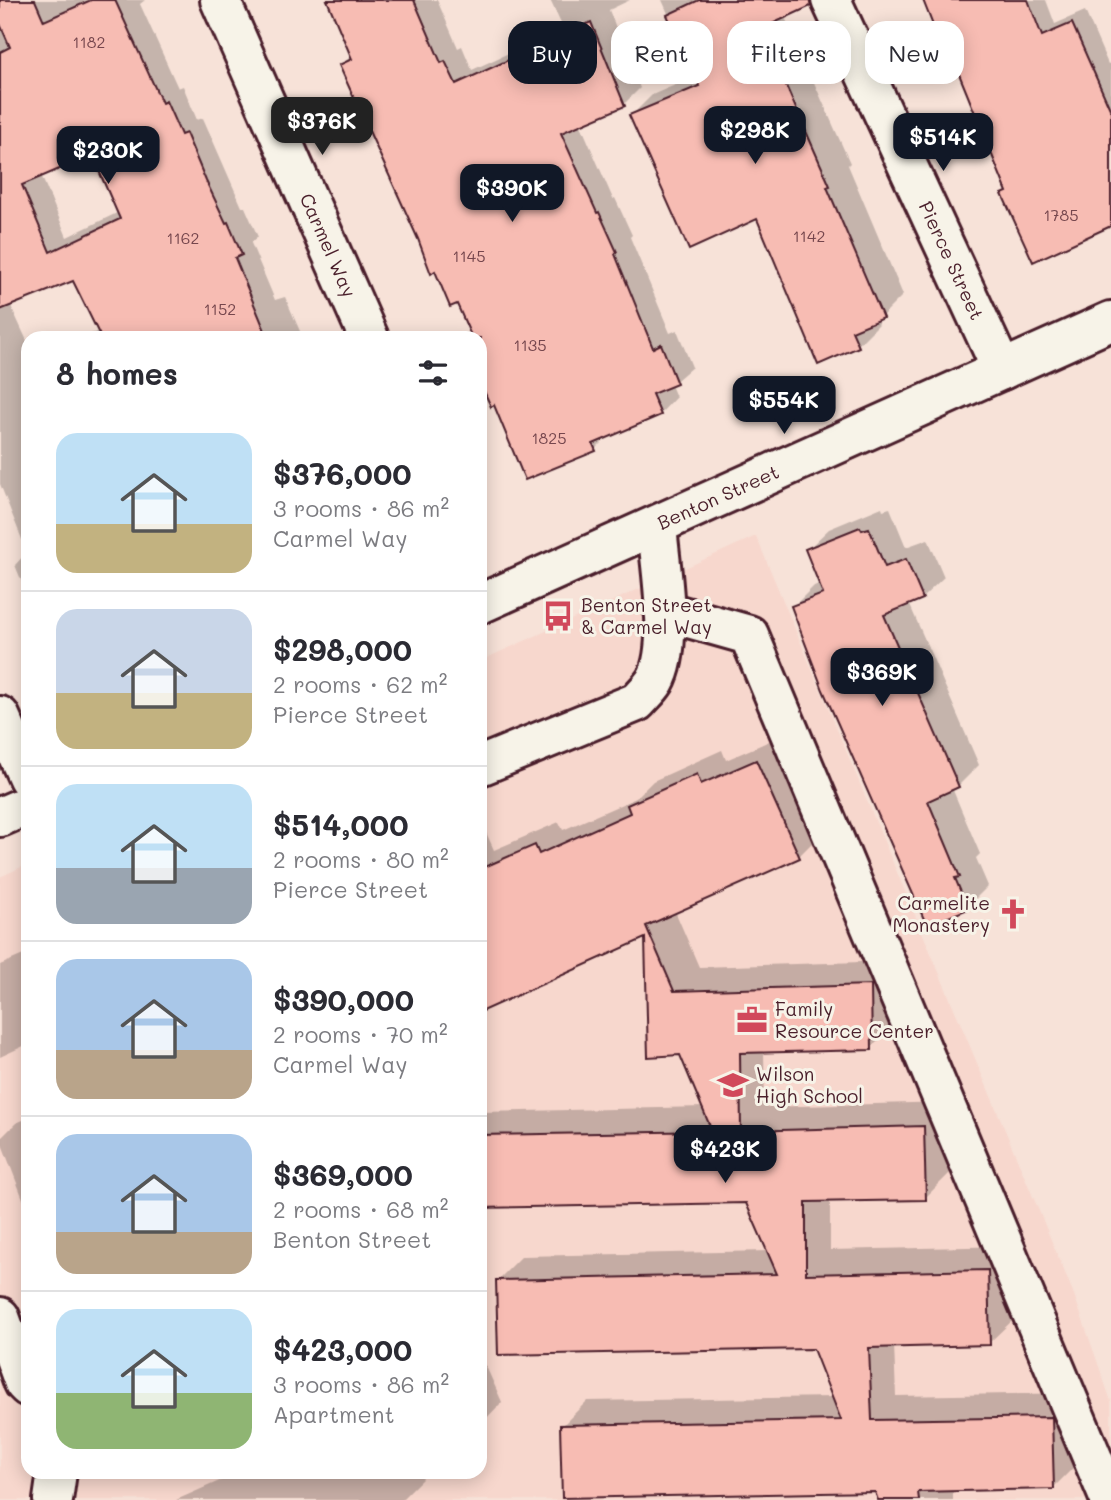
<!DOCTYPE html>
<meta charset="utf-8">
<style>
:root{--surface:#fff;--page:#f2f2f3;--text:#2b2b33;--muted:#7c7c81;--line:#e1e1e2;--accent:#111827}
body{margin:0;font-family:Mali,sans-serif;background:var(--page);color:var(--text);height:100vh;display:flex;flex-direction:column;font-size:26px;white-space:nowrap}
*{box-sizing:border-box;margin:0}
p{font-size:23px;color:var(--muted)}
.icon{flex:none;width:38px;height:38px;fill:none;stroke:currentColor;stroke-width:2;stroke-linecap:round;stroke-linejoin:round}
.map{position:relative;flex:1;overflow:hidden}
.side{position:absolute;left:21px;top:331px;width:466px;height:1148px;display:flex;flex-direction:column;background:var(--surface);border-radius:21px;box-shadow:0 4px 18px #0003}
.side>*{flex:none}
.top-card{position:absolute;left:508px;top:21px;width:497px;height:63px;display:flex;gap:14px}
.price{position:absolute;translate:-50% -60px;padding:0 16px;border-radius:14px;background:var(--accent);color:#fff;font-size:23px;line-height:46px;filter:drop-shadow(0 2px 4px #0008)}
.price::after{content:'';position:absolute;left:50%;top:42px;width:21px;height:16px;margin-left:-10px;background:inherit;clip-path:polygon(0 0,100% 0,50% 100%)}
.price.on{background:#222;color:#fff}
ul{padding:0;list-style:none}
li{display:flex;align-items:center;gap:21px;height:175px;padding:0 35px}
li+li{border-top:2px solid var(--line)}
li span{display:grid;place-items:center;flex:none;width:196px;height:140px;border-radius:21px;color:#555}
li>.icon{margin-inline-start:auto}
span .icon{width:84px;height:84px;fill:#fffc;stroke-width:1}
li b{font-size:30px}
h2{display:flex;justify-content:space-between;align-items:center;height:84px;padding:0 35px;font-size:30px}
.pill{padding:0 24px;border-radius:21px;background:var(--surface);box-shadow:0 4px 18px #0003;font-size:24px;line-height:63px}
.pill.on{background:var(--accent);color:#fff}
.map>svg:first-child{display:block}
</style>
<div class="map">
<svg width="1111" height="1500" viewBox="0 0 1111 1500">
<rect width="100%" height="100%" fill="#f7e2d8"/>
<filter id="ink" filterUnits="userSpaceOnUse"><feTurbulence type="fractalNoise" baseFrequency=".0143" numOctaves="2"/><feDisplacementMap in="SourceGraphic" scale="14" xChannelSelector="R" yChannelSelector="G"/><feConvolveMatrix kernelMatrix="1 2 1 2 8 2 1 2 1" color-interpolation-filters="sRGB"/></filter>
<g filter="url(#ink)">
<!-- built -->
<polygon fill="#f7d7cd" points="756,536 1073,1292 1111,1401 1111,1500 0,1500 0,877 28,864 28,1472 480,1472 480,661"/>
<!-- shadow -->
<g fill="#0003" fill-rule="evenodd">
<path d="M0 0H145L140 4 178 88 183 86 197 120 203 118 242 207H245L258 237 251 243 275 300 285 297 303 338H81L99 331 74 279 10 304 28 343V591L26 592 15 565 27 552 0 484ZM93 153 119 212 67 237 41 175Z"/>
<polygon points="329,0 437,0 458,48 462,46 472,70 563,28 550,0 630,0 609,10 640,88 624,104 580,123 613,199 615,198 632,235 630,237 670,333 677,330 692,367 671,385 676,397 660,414 608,436 595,449 494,403 492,404 480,378 480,371 486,364 480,349 480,338 420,239 341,66 352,55"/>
<polygon points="662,0 796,0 783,13 850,163 848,165 903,295 882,316 876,319 879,324 858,345 758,216 631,116 652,95 696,76"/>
<polygon points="934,0 1046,0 1055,24 1085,11 1108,64 1111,63 1111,224 1004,194 1008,190"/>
<polygon points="882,507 883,510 890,508 906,547 928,539 944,577 922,598 909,603 979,765 958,786 952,788 980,854 976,858 988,886 967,907 793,607 814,586 821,583 807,550 829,529"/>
<polygon points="781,736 824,831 799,856 675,911 699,967 895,961 896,1023 871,1048 764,1051 765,1107 948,1102 950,1173 925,1198 830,1200 830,1250 1012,1246 1014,1319 989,1343 894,1345 896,1396 1076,1393 1078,1463 1053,1488 953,1489 953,1500 880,1500 876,1490 562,1426 587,1401 834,1397 814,1347 498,1280 522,1256 769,1251 747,1201 480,1207 480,1112 704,1107 647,935 480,1010 480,830 484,828 494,850 559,822 563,830 636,798 653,781 722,750 726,760"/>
<polygon points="28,953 28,1044 0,1057 0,965"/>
<polygon points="28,1118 28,1202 25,1204 0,1139 16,1123"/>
<polygon points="485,1364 502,1402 480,1425 480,1366"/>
<polygon points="240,1472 420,1472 423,1478 401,1500 176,1500"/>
</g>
<!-- building -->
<g fill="#f7bcb3" stroke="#4a1f2b" stroke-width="2" fill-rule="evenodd">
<path d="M0 0H35L44 21 91 0H115L162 103 166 101 181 135 186 133 206 181 226 223 228 222 242 255 235 258 268 338H101L73 281 0 310V52L10 47 0 24ZM92 155 120 219 50 252 22 185Z"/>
<polygon points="327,0 414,0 441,63 445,61 456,84 591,22 625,106 561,133 597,213 599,212 617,252 615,254 653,348 661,344 677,384 652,394 661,415 593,444 596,451 525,480 494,405 491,407 480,382 480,338 472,338 457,304 450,307 435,271 431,274 418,239 339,65 352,59"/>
<polygon points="699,0 809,0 811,6 761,29 830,186 827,187 883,318 852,331 859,347 818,365 757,219 689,250 629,115 699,86 667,15"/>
<polygon points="923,0 1028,0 1042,36 1072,23 1111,111 1111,226 1033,262 1002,194 1007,192 955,64 949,66"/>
<polygon points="860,527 862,530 869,528 885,567 906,559 923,599 884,615 959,787 928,801 960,877 955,878 968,909 927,926 823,690 791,606 823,594 805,549"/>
<polygon points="756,760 800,858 646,926 674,991 871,985 872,1050 740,1053 741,1131 924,1126 926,1200 806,1202 806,1274 988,1270 990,1345 869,1348 872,1420 1052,1417 1054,1489 918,1492 919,1500 878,1500 875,1492 562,1498 560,1425 841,1420 813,1349 498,1355 496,1280 777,1274 746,1203 480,1208 480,1135 712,1131 680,1055 648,1057 645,938 480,1012 480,869 535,845 539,854 630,813 627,805 697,774 701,784"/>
</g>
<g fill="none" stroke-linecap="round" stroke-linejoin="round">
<!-- minor casing -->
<g stroke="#4a1f2b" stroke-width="44">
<g id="minor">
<path id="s1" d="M220 0 369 338"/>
<path id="s2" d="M831 0 1002 370"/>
<polyline points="664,611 749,635 1110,1500"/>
<polyline points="0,716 28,778"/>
<path d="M480 766 637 702C643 695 650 689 655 681 675 647 660 566 657 526"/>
<polyline points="0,1317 24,1383 28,1387"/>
<polyline points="53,1500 57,1472"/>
</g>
</g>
<!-- major casing -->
<g stroke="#4a1f2b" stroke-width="44">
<g id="major">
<path id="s3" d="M480 604 1111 321"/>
<polyline points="0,817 28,805"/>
</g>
</g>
<!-- minor -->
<use href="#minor" stroke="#f7f3e8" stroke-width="38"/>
<!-- major -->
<use href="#major" stroke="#f7f3e8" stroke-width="38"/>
</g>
</g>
<!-- icons -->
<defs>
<g id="bus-bare" transform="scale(2.415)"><path d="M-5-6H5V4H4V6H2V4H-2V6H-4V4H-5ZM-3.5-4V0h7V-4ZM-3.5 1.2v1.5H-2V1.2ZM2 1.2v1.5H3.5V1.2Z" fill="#d1495b" stroke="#f7f3e8" stroke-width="2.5" paint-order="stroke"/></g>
<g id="church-bare" transform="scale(2.415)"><path d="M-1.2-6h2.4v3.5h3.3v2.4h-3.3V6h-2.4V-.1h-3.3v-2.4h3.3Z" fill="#d1495b" stroke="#f7f3e8" stroke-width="2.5" paint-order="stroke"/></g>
<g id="office-bare" transform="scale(2.415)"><path d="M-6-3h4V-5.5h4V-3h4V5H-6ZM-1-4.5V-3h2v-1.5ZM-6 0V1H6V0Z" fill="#d1495b" stroke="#f7f3e8" stroke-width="2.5" paint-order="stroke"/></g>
<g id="school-bare" transform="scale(2.415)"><path d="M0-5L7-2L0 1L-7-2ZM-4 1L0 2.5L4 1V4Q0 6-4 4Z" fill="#d1495b" stroke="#f7f3e8" stroke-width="2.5" paint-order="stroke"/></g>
</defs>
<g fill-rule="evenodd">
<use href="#bus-bare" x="558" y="616"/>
<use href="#church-bare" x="1013" y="914"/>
<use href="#office-bare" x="752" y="1020"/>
<use href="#school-bare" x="733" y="1085"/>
</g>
<g text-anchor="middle" stroke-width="6" stroke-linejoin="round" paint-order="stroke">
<!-- number labels -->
<g font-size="16" fill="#75464d">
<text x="89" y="48">1182</text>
<text x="1061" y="221">1785</text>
<text x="809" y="242">1142</text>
<text x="183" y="244">1162</text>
<text x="469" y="262">1145</text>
<text x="220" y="315">1152</text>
<text x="530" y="351">1135</text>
<text x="549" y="444">1825</text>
</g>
<!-- street labels -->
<g font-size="19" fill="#4a1f2b" stroke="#f7f3e8">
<text dy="7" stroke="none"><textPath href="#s1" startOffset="268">Carmel Way</textPath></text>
<text dy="7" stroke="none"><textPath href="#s2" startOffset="287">Pierce Street</textPath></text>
<text dy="7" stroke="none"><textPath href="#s3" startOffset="261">Benton Street</textPath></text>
</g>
<!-- poi labels -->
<g font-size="19" fill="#4a1f2b" stroke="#f7f3e8" text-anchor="start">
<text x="581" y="612">Benton Street<tspan x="581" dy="22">&amp; Carmel Way</tspan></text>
<text x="990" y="910" text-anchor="end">Carmelite<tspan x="990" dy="22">Monastery</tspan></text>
<text x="775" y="1016">Family<tspan x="775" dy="22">Resource Center</tspan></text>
<text x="756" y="1081">Wilson<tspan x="756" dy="22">High School</tspan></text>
</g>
</g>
</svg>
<b class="price on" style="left:322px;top:157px">$376K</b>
<b class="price" style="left:755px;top:166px">$298K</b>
<b class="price" style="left:943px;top:173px">$514K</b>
<b class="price" style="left:108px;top:186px">$230K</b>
<b class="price" style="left:512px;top:224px">$390K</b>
<b class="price" style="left:784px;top:436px">$554K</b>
<b class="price" style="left:882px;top:708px">$369K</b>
<b class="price" style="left:725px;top:1185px">$423K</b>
<div class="top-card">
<a class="pill on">Buy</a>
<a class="pill">Rent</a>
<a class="pill">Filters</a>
<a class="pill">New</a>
</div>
<section class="side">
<h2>8 homes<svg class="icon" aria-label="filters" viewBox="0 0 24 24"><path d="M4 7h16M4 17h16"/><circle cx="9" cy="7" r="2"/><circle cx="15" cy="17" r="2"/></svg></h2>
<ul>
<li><span style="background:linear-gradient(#bfe0f5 65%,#c2b280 0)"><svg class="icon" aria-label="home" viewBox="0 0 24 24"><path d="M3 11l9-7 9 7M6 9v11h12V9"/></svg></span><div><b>$376,000</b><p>3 rooms · 86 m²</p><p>Carmel Way</p></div></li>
<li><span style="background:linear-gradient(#c9d6e8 60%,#c2b280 0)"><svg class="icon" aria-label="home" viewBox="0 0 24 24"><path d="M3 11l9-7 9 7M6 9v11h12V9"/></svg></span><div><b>$298,000</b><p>2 rooms · 62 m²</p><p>Pierce Street</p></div></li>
<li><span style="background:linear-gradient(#bfe0f5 60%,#9aa5b1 0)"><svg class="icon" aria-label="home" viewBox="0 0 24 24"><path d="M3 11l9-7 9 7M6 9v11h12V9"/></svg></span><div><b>$514,000</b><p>2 rooms · 80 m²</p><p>Pierce Street</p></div></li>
<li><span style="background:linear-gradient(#a9c7e8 65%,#b9a48a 0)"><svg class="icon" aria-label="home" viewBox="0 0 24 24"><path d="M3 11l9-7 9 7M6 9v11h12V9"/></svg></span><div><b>$390,000</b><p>2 rooms · 70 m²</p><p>Carmel Way</p></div></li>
<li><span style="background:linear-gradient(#a9c7e8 70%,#b9a48a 0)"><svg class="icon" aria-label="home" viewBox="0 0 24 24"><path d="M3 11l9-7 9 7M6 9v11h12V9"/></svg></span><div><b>$369,000</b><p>2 rooms · 68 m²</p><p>Benton Street</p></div></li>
<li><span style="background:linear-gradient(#bfe0f5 60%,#8fb573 0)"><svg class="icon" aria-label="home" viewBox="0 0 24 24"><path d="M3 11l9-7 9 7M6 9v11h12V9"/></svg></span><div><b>$423,000</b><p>3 rooms · 86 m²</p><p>Apartment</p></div></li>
</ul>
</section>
</div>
